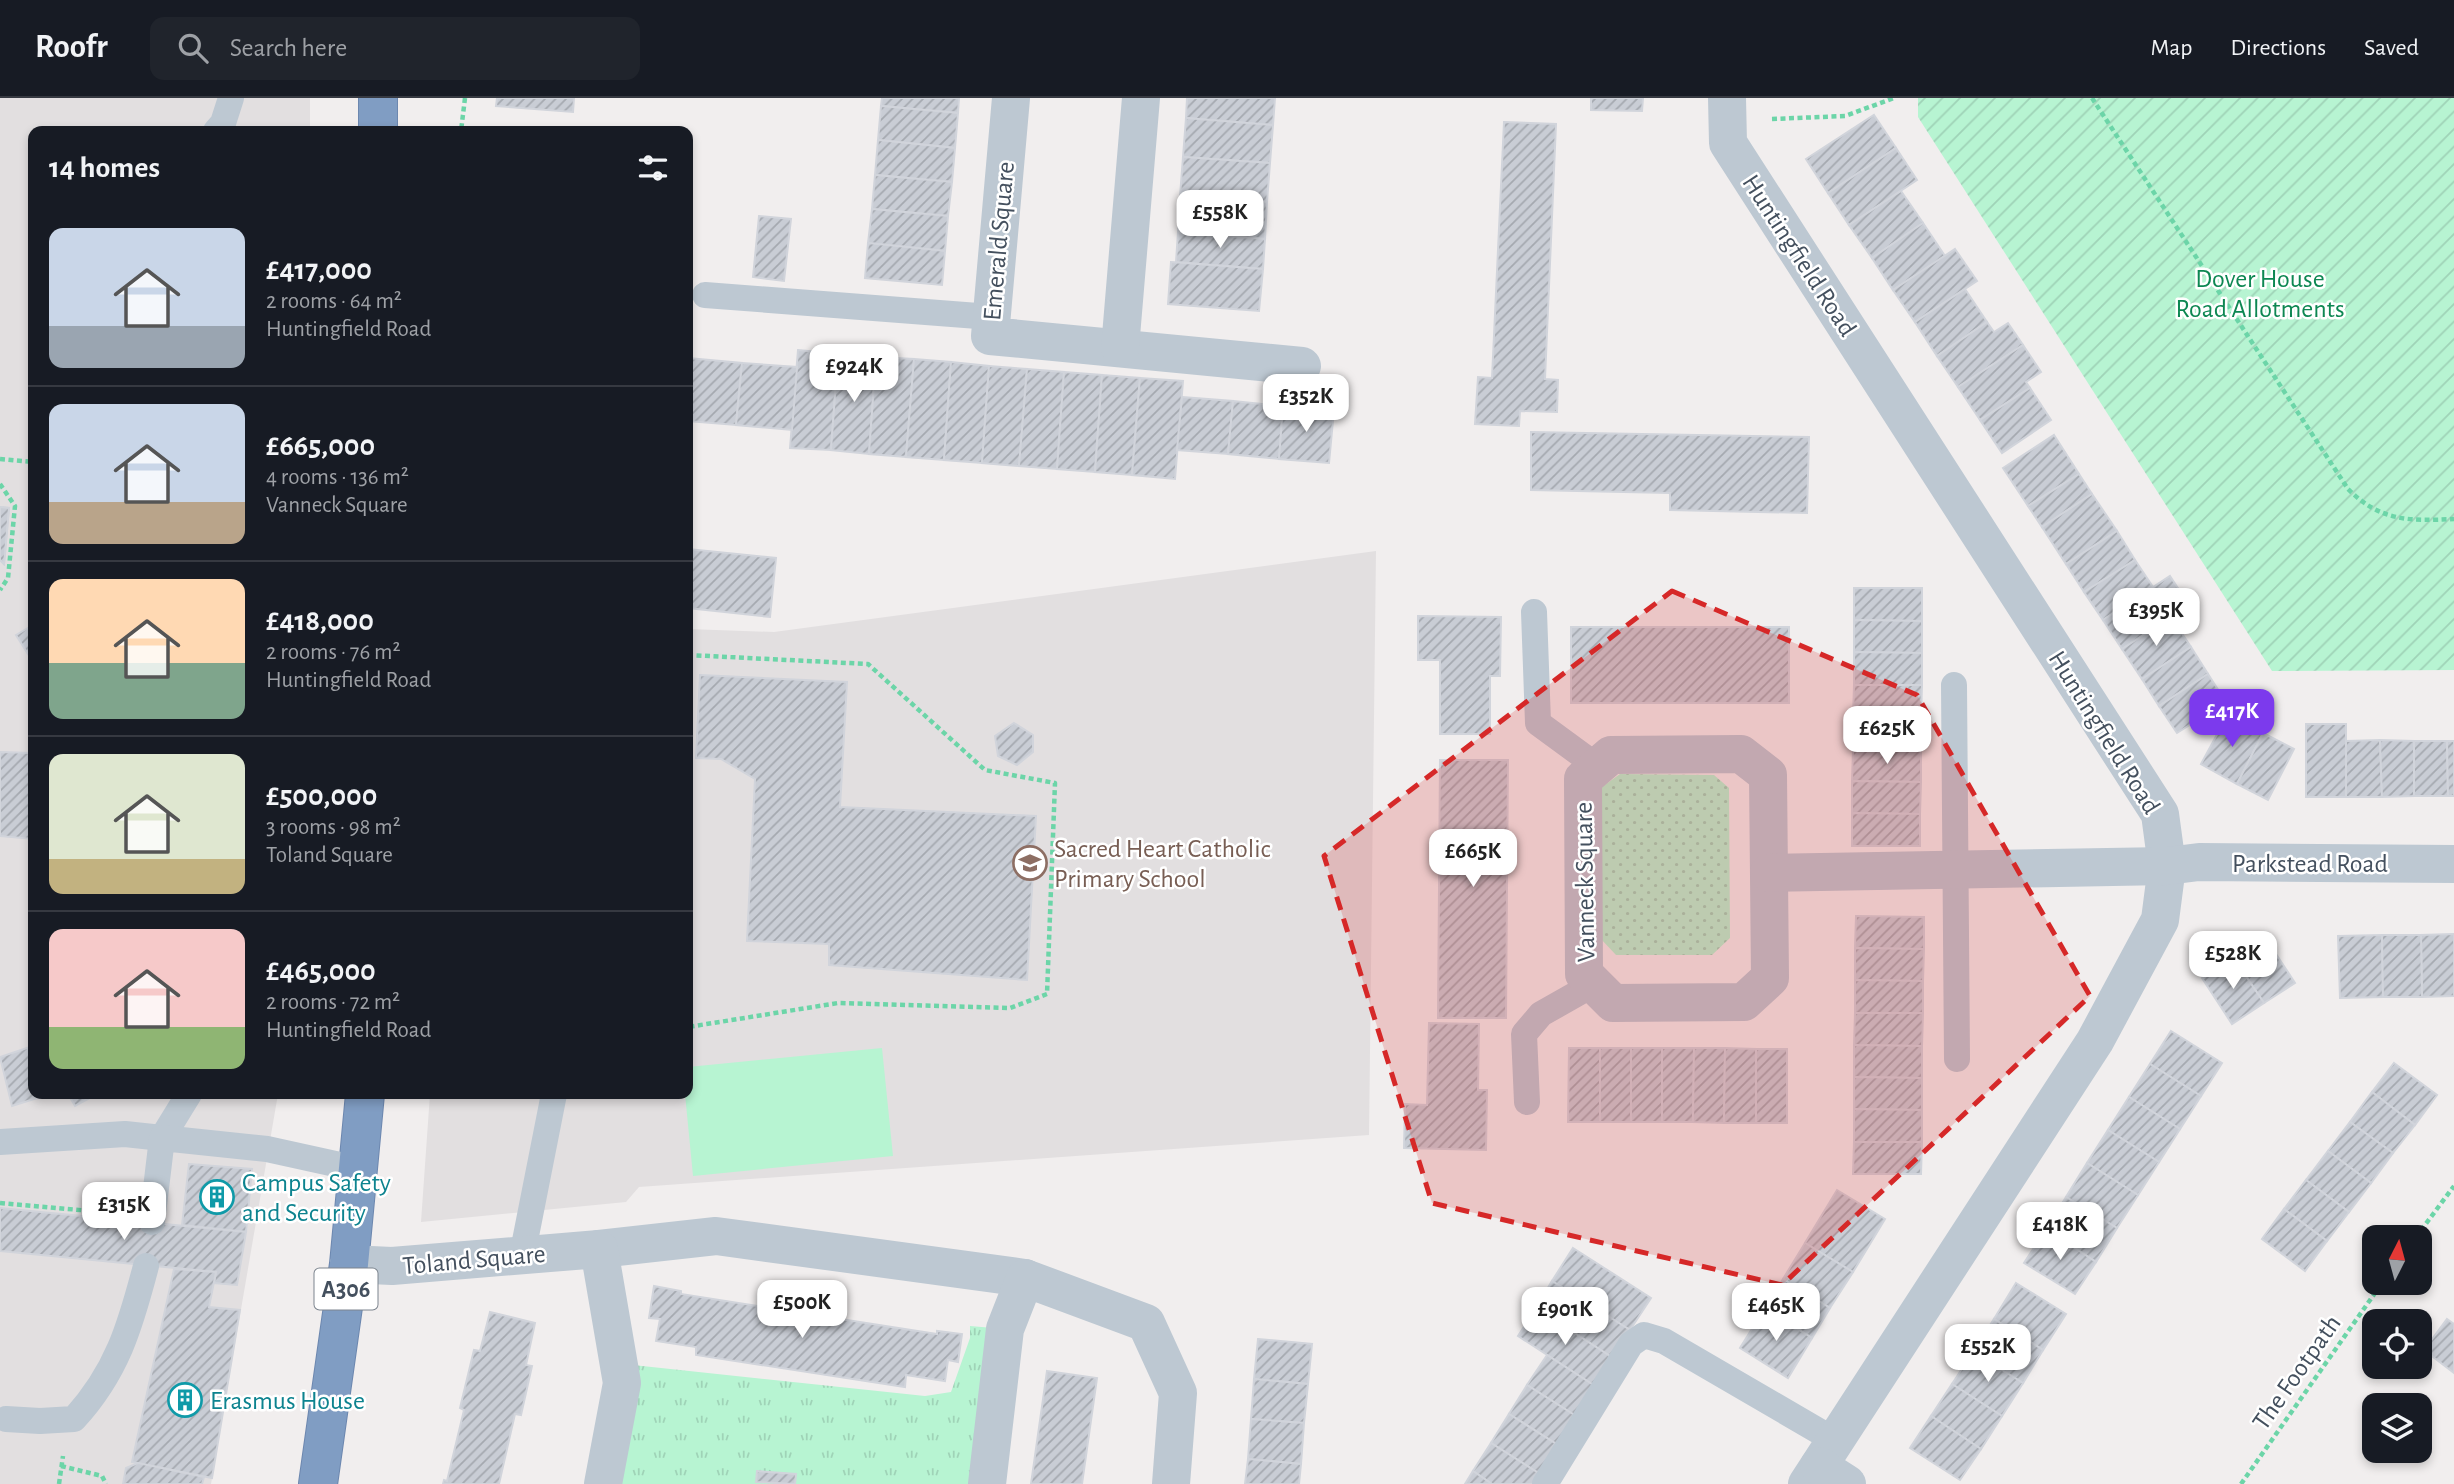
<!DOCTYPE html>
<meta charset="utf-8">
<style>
:root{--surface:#171b24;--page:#20242c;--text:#f1f3f6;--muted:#9ea1a6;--line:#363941;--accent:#7c3aed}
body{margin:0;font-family:"Alegreya Sans",sans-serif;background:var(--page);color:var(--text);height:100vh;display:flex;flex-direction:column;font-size:26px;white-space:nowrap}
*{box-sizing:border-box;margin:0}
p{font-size:23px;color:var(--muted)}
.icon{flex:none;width:38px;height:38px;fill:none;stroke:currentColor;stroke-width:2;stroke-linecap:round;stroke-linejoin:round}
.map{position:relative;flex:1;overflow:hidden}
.panel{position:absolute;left:28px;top:28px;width:665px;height:973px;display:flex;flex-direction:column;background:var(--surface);border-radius:14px;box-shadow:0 4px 10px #0003}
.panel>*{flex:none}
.needle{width:46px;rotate:6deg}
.fabs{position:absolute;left:2362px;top:1127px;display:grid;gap:14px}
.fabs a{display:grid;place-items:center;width:70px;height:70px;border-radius:14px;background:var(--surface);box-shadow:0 4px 10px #0003;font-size:35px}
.price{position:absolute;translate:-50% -60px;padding:0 16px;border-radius:14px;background:#fff;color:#222;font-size:23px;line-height:46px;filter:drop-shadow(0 2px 4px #0008)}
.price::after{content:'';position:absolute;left:50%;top:42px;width:21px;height:16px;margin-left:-10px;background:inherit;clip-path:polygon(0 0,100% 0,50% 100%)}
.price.on{background:var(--accent);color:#fff}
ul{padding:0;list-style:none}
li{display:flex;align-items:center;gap:21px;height:175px;padding:0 21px}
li+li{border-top:2px solid var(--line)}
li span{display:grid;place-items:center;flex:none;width:196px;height:140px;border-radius:14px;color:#555}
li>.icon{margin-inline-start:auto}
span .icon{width:84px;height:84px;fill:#fffc;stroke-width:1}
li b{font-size:30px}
h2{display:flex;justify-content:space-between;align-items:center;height:84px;padding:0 21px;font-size:30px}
header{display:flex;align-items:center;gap:42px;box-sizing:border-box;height:98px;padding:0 35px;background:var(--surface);border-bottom:2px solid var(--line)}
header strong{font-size:33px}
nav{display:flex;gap:38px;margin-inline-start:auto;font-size:24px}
.search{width:490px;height:63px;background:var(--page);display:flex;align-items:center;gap:18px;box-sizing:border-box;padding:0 24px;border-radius:14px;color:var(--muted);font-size:26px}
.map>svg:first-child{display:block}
</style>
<header>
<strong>Roofr</strong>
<div class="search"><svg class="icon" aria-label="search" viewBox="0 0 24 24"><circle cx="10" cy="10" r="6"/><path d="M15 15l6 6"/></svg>Search here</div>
<nav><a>Map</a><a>Directions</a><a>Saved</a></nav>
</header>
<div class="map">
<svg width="2454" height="1386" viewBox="0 0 2454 1386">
<defs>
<pattern id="grass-dots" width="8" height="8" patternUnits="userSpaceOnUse" patternTransform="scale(1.75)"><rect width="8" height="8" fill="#b7f4d2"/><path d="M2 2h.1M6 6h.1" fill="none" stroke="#9fd3b7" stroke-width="1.8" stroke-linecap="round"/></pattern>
<pattern id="park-tufts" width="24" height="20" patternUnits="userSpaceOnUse" patternTransform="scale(1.75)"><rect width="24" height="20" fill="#b7f4d2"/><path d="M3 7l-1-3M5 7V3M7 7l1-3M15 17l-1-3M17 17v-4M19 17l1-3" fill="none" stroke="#9fd3b7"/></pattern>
<pattern id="garden-furrows" width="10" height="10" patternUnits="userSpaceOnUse" patternTransform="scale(1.75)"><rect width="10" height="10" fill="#b7f4d2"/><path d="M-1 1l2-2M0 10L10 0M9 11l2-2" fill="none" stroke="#9fd3b7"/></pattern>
<pattern id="building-hatch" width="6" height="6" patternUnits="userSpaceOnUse" patternTransform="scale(1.75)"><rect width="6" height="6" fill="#c9cdd5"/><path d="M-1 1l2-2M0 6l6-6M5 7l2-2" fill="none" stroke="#a5a9b0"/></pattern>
</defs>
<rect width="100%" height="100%" fill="#f1eeee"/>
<!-- education -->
<g fill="#e2dfe0">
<polygon points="0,0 310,0 310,33 33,33 33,996 278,996 211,1386 0,1386"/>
<polygon points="1376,453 1369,1037 639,1089 626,1104 421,1124 430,996 688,996 688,531 774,534"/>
</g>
<!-- grass -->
<polygon fill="url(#grass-dots)" points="1620,676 1714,677 1729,690 1730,840 1712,857 1616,857 1600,840 1599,691"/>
<!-- park -->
<polygon fill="url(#park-tufts)" points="970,1228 1005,1231 987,1386 606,1386 633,1267 925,1298 951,1294 970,1240"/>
<!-- garden -->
<polygon fill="url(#garden-furrows)" points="1918,0 2454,0 2454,572 2272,573 1918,19"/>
<!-- pitch -->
<polygon fill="#b7f4d2" points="882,950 893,1058 693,1078 685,996 688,996 688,969"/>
<!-- building -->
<g fill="url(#building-hatch)" stroke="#d1d4db" stroke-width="2">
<polygon points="497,0 574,0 573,14 496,8"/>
<polygon points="882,0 959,0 958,15 881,8"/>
<polygon points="1187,0 1275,0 1273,27 1186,20"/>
<polygon points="1591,0 1643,0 1642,13 1591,12"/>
<polygon points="881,8 958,15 955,50 878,42"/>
<polygon points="1874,17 1896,50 1828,95 1806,61"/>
<polygon points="1186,20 1273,27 1270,65 1183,59"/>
<polygon points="1504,24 1556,26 1545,281 1558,282 1557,314 1520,313 1519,328 1475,326 1478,279 1492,280"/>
<polygon points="878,42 955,50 952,84 875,77"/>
<polygon points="1896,50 1917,82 1849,127 1828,95"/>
<polygon points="1183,59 1270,65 1267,104 1180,98"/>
<polygon points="875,77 952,84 948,118 872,111"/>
<polygon points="1901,93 1923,125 1872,160 1849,127"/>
<polygon points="1180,98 1267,104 1265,141 1178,134"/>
<polygon points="872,111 948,118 945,153 868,145"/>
<polygon points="759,118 791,121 784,183 753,179"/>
<polygon points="1923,125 1945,158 1893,192 1872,160"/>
<polygon points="1178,134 1265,141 1263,171 1176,164"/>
<polygon points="868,145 945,153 942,187 865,180"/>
<polygon points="1955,151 1977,183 1915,224 1893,192"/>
<polygon points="1171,164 1263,171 1259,213 1168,206"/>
<polygon points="1965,191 1987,224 1937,258 1915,224"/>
<polygon points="1987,224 1994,234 2008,225 2023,247 1958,289 1937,258"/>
<polygon points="2023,247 2041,274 2026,284 2030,290 1980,322 1958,289"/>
<polygon points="798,252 838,256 831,352 790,350"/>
<polygon points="838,256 876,259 869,356 831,352"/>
<polygon points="876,259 914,261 906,359 869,356"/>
<polygon points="688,260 742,265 736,327 688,323"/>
<polygon points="914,261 951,264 944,362 906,359"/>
<polygon points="951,264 989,268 982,365 944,362"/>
<polygon points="742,265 797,269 792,332 736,327"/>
<polygon points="989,268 1027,271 1019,368 982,365"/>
<polygon points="1027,271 1064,274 1057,371 1019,368"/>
<polygon points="1064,274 1102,277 1095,374 1057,371"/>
<polygon points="1102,277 1140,280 1132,377 1095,374"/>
<polygon points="1140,280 1183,283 1175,381 1132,377"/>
<polygon points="2030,290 2051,322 2002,355 1980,322"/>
<polygon points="1182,299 1233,303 1228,356 1177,352"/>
<polygon points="1233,303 1283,308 1279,361 1228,356"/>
<polygon points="1283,308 1334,312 1329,365 1279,361"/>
<polygon points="1531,334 1809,339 1807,415 1670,412 1670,395 1531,392"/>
<polygon points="2054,337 2079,376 2028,408 2003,370"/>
<polygon points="2079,376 2092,396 2042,429 2028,408"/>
<polygon points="2092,396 2117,433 2066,466 2042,429"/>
<polygon points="0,409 9,410 4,466 0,462"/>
<polygon points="0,409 9,410 4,466 0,462"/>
<polygon points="2117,433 2135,462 2084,494 2066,466"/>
<polygon points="688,451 776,460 770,519 688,510"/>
<polygon points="2135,462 2153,489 2103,522 2084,494"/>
<polygon points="2170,478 2189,507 2122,551 2103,522"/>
<polygon points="1854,490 1922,490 1922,523 1854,522"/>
<polygon points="1418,518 1501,519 1500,578 1490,578 1490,636 1440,636 1440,562 1418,562"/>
<polygon points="2171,519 2191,549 2142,581 2122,551"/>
<polygon points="1854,522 1922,523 1922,555 1854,554"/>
<polygon points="33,527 33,564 16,537"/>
<rect x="1571" y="529" width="218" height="76"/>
<polygon points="2191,549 2208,576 2159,608 2142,581"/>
<polygon points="1854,554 1922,555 1922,587 1854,587"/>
<polygon points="2208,576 2226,604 2177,635 2159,608"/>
<polygon points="700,577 847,584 840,709 1036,718 1027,882 829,867 829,846 747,843 755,681 721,661 696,660"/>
<polygon points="1854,587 1922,587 1921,619 1853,619"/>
<polygon points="2228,616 2263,635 2237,686 2201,666"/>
<polygon points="1853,619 1921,619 1921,652 1853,651"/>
<polygon points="1014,625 1033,637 1033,654 1017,667 998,658 995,638"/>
<rect x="2306" y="626" width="40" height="73"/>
<polygon points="2263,635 2294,651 2268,702 2237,686"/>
<polygon points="2380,642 2382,699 2346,699 2346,643"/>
<polygon points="2380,642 2414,643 2414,698 2382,699"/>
<polygon points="2414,643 2447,643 2448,698 2414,698"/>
<polygon points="2447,643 2454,643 2454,698 2448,698"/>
<polygon points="1853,651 1921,652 1921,684 1852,683"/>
<polygon points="0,654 33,655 33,741 0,738"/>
<polygon points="1440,662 1508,662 1506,920 1438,920"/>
<polygon points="1852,683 1921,684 1920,716 1852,715"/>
<polygon points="1852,715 1920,716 1920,748 1852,748"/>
<polygon points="1856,818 1924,819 1924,851 1855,850"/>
<polygon points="2454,836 2454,898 2422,899 2421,837"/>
<polygon points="2382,837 2383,899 2340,900 2338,838"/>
<polygon points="2382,837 2421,837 2422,899 2383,899"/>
<polygon points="2265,839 2295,885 2264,905 2233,859"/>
<polygon points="1855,850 1924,851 1923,883 1855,882"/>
<polygon points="2233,859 2264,905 2232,926 2202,880"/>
<polygon points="1855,882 1923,883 1923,915 1855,915"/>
<polygon points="1855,915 1923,915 1922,948 1854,947"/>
<polygon points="1429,925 1479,926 1478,992 1487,992 1486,1052 1404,1050 1405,1006 1427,1007"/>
<polygon points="2171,933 2222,965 2201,998 2150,966"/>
<polygon points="1854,947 1922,948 1922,980 1854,979"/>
<polygon points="33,948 33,996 50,996 12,1008 0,959"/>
<polygon points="1569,950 1600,950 1600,1024 1568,1024"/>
<rect x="1600" y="950" width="31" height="74"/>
<rect x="1631" y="950" width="31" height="74"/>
<polygon points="1662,950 1694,950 1693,1024 1662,1024"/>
<polygon points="1694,950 1725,950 1724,1025 1693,1024"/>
<polygon points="1725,950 1756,951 1756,1025 1724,1025"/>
<rect x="1756" y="951" width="31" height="74"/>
<polygon points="2394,965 2437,997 2415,1027 2372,994"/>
<polygon points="2150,966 2201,998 2180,1031 2129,999"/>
<polygon points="1854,979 1922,980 1922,1012 1854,1011"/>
<polygon points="2372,994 2415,1027 2393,1055 2350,1024"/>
<polygon points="68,996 97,996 75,1008"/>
<polygon points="2129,999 2180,1031 2159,1064 2108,1032"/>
<polygon points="1854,1011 1922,1012 1922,1044 1854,1044"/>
<polygon points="2350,1024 2393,1055 2371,1085 2328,1053"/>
<polygon points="2108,1032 2159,1064 2138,1097 2087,1065"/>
<polygon points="1854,1044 1922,1044 1921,1076 1853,1076"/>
<polygon points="2328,1053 2371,1085 2349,1114 2306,1082"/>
<polygon points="2087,1065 2138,1097 2117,1130 2066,1099"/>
<polygon points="189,1066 252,1071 246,1134 182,1127"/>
<polygon points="2306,1082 2349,1114 2327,1143 2284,1111"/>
<polygon points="1837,1092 1885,1121 1853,1174 1805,1145"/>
<polygon points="2066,1099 2117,1130 2096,1164 2046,1131"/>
<polygon points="0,1110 246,1134 237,1187 214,1185 216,1174 0,1153"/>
<polygon points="2284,1111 2327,1143 2305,1173 2262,1141"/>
<polygon points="2046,1131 2096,1164 2075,1196 2024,1165"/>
<polygon points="1805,1145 1853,1174 1830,1210 1783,1181"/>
<polygon points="1573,1150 1651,1200 1630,1232 1552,1183"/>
<polygon points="174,1171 216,1174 209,1209 240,1212 212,1380 132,1364"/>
<polygon points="1783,1181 1830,1210 1812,1240 1765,1210"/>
<polygon points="1552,1183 1630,1232 1613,1260 1536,1210"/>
<polygon points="2016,1185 2066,1216 2043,1252 1994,1221"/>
<polygon points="654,1188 681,1193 681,1196 937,1236 937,1233 962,1236 958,1264 948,1262 945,1283 906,1277 905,1289 696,1257 696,1249 656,1243 660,1221 649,1220"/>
<polygon points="1536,1210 1613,1260 1595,1288 1518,1238"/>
<polygon points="1765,1210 1812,1240 1788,1280 1740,1250"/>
<polygon points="490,1214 535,1225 526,1267 532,1268 521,1317 515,1316 499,1386 443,1386 444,1382 447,1383 464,1312 460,1310 474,1252 480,1253"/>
<polygon points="1994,1221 2043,1252 2023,1285 1973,1254"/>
<polygon points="2447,1221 2454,1226 2454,1275 2424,1252"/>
<polygon points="1258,1241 1312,1246 1308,1286 1254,1281"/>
<polygon points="1973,1254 2023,1285 2002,1318 1952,1286"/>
<polygon points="1547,1257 1595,1288 1576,1318 1527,1287"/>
<polygon points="1047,1273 1097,1280 1082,1386 1031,1386"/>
<polygon points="1254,1281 1308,1286 1304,1325 1251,1321"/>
<polygon points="1952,1286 2002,1318 1981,1351 1931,1318"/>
<polygon points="1527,1287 1576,1318 1558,1347 1509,1316"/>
<polygon points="1509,1316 1558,1347 1540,1376 1491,1345"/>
<polygon points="1931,1318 1981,1351 1960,1382 1910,1350"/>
<polygon points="1251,1321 1304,1325 1301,1366 1248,1361"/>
<polygon points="1491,1345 1540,1376 1533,1386 1492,1386 1473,1373"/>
<polygon points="1248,1361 1301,1366 1299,1386 1245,1386"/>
<polygon points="138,1365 204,1379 202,1386 123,1386 126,1370"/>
<polygon points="757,1373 796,1376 795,1386 756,1384"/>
<polygon points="1473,1373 1492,1386 1465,1386"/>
</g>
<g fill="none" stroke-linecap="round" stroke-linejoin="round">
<!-- highway casing -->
<g stroke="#6c87af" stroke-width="40">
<g id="highway">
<polyline points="378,0 378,33"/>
<polyline points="318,1386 349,1166 365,996"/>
</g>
</g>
<!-- path -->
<g stroke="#6cd5a8" stroke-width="4.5" stroke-dasharray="5 3.5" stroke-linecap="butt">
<polyline points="465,0 461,33 465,33"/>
<path d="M2092 0 2348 391C2381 424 2410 423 2454 421"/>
<polyline points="1772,21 1845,18 1894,0"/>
<polyline points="0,361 33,364"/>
<polyline points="0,386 15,408 8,480 0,492"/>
<polyline points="688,557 868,566 985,672 1055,685 1047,896 1010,910 838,905 688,929"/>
<polyline points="0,1105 114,1115"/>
<polyline points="2416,1139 2454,1088"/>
<polyline points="61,1368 102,1378 106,1386"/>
<polyline points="59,1386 63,1358"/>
<polyline points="2241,1386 2382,1185"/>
</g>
<!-- lane -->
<g stroke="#bdc8d2" stroke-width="26">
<polyline points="216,33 223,25 231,0"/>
<polyline points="705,197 991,219"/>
<polyline points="1534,514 1538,625 1598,669"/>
<polyline points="1954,587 1957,961"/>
<polyline points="1527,1004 1524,936 1541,916 1594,886"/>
<polyline points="0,1044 125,1036 162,1040 189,996"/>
<polyline points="152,1124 162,1040 267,1051 358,1071"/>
<polyline points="522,1158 554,996"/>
<path d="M6 1321 40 1323 74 1321C117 1274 130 1229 146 1168"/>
<polyline points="1545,1386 1631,1246 1644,1237 1664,1243 1834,1342"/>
</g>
<!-- street -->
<g stroke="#bdc8d2" stroke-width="38">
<polyline points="1011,0 990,238 1302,268"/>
<polyline points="1727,0 1728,45 2160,716 2167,768 2160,822 2095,943 1807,1386"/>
<polyline points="1120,250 1141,0"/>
<polygon points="1741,656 1768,677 1770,880 1744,904 1613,905 1584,876 1583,681 1611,657"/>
<polyline points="1769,775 2167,768 2199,764 2454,766"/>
<polyline points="599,1151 716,1138 1025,1180"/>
<polyline points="349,1166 392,1168 599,1151 622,1285 603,1386"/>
<polyline points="1819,1368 1847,1386"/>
<polyline points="987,1386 1005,1231 1025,1180 1146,1225 1178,1295 1171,1386"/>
</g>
<!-- highway -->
<use href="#highway" stroke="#809dc3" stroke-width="38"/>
</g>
<!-- marked area -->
<path fill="#d62828" fill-opacity="0.2" stroke="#d62828" stroke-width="5" stroke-dasharray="14 9" stroke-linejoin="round" d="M1672 493 1917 597 2090 898 1782 1187 1432 1105 1324 758Z"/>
<!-- icons -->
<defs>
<g id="school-ring" transform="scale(1.75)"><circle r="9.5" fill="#fff" stroke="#8d6e63" stroke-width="1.5"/><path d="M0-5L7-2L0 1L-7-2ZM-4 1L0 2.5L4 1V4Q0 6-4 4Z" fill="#8d6e63"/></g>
<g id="building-ring" transform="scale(1.75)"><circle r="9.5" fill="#fff" stroke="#0f9aa8" stroke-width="1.5"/><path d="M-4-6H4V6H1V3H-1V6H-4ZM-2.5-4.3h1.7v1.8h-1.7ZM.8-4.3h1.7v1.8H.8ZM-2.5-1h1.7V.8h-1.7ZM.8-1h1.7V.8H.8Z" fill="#0f9aa8"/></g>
</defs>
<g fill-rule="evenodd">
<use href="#school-ring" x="1030" y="765"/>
<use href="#building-ring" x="217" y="1099"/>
<use href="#building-ring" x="185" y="1302"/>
</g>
<g text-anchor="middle" stroke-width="5" stroke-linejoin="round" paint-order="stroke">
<!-- shield labels -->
<rect fill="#fff" stroke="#7c848e" stroke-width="2" x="314.5" y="1170.5" width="63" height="41" rx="5"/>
<g font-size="24" font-weight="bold" fill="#44505e">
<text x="346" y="1199">A306</text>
</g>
<!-- street labels -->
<g font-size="26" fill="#44505e" stroke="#fff">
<text transform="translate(998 143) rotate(-85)" y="9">Emerald Square</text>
<text transform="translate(1800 157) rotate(57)" y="9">Huntingfield Road</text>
<text transform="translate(2105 634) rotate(58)" y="9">Huntingfield Road</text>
<text x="2310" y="774">Parkstead Road</text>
<text transform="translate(1584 784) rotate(-91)" y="9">Vanneck Square</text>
<text transform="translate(474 1161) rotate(-5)" y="9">Toland Square</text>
<text transform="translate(2296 1274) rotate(-55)" y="9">The Footpath</text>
</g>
<!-- park labels -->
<g font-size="26" fill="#0d8752" stroke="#fff">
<text x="2260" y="189">Dover House<tspan x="2260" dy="30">Road Allotments</tspan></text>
</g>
<!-- education labels -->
<g font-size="26" fill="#785e54" stroke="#fff" text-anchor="start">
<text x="1054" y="759">Sacred Heart Catholic<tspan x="1054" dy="30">Primary School</tspan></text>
</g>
<!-- culture labels -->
<g font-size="26" fill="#0d838f" stroke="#fff" text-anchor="start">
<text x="242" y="1093">Campus Safety<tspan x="242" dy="30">and Security</tspan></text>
<text x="210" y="1311">Erasmus House</text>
</g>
</g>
</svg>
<div class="fabs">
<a><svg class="needle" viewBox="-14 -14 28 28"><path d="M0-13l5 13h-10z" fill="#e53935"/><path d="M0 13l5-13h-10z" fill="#9ea1a6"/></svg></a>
<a><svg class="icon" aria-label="locate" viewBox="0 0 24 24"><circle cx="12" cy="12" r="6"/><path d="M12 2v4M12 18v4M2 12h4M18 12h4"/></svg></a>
<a><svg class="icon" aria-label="layers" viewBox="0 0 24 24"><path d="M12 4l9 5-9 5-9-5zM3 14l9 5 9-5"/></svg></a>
</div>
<b class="price" style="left:1220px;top:152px">£558K</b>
<b class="price" style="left:854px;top:306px">£924K</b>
<b class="price" style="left:1306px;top:336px">£352K</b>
<b class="price" style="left:2156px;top:550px">£395K</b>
<b class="price on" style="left:2232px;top:651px">£417K</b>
<b class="price" style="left:1887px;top:668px">£625K</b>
<b class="price" style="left:1473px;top:791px">£665K</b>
<b class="price" style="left:2233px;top:893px">£528K</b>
<b class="price" style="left:124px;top:1144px">£315K</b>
<b class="price" style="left:2060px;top:1164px">£418K</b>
<b class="price" style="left:802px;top:1242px">£500K</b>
<b class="price" style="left:1776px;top:1245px">£465K</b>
<b class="price" style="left:1565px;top:1249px">£901K</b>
<b class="price" style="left:1988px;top:1286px">£552K</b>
<section class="panel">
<h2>14 homes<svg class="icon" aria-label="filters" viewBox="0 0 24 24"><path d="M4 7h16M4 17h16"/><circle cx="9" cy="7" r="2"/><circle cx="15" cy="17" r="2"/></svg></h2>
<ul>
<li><span style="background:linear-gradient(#c9d6e8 70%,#9aa5b1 0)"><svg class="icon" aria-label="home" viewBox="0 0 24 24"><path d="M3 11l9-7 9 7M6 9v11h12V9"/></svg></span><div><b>£417,000</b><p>2 rooms · 64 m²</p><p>Huntingfield Road</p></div></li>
<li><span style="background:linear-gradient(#c9d6e8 70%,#b9a48a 0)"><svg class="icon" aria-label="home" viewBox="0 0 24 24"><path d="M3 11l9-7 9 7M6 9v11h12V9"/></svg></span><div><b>£665,000</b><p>4 rooms · 136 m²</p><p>Vanneck Square</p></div></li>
<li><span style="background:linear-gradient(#ffd9b3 60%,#7fa58c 0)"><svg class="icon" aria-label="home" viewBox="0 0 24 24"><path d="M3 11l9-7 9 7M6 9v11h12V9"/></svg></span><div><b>£418,000</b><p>2 rooms · 76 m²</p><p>Huntingfield Road</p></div></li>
<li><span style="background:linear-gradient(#dfe7d0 75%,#c2b280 0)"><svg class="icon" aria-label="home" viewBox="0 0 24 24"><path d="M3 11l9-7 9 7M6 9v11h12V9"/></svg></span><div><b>£500,000</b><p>3 rooms · 98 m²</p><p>Toland Square</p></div></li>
<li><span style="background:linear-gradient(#f6c9c9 70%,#8fb573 0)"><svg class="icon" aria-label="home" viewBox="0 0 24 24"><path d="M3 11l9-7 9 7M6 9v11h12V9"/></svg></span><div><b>£465,000</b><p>2 rooms · 72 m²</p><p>Huntingfield Road</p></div></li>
</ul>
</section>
</div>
